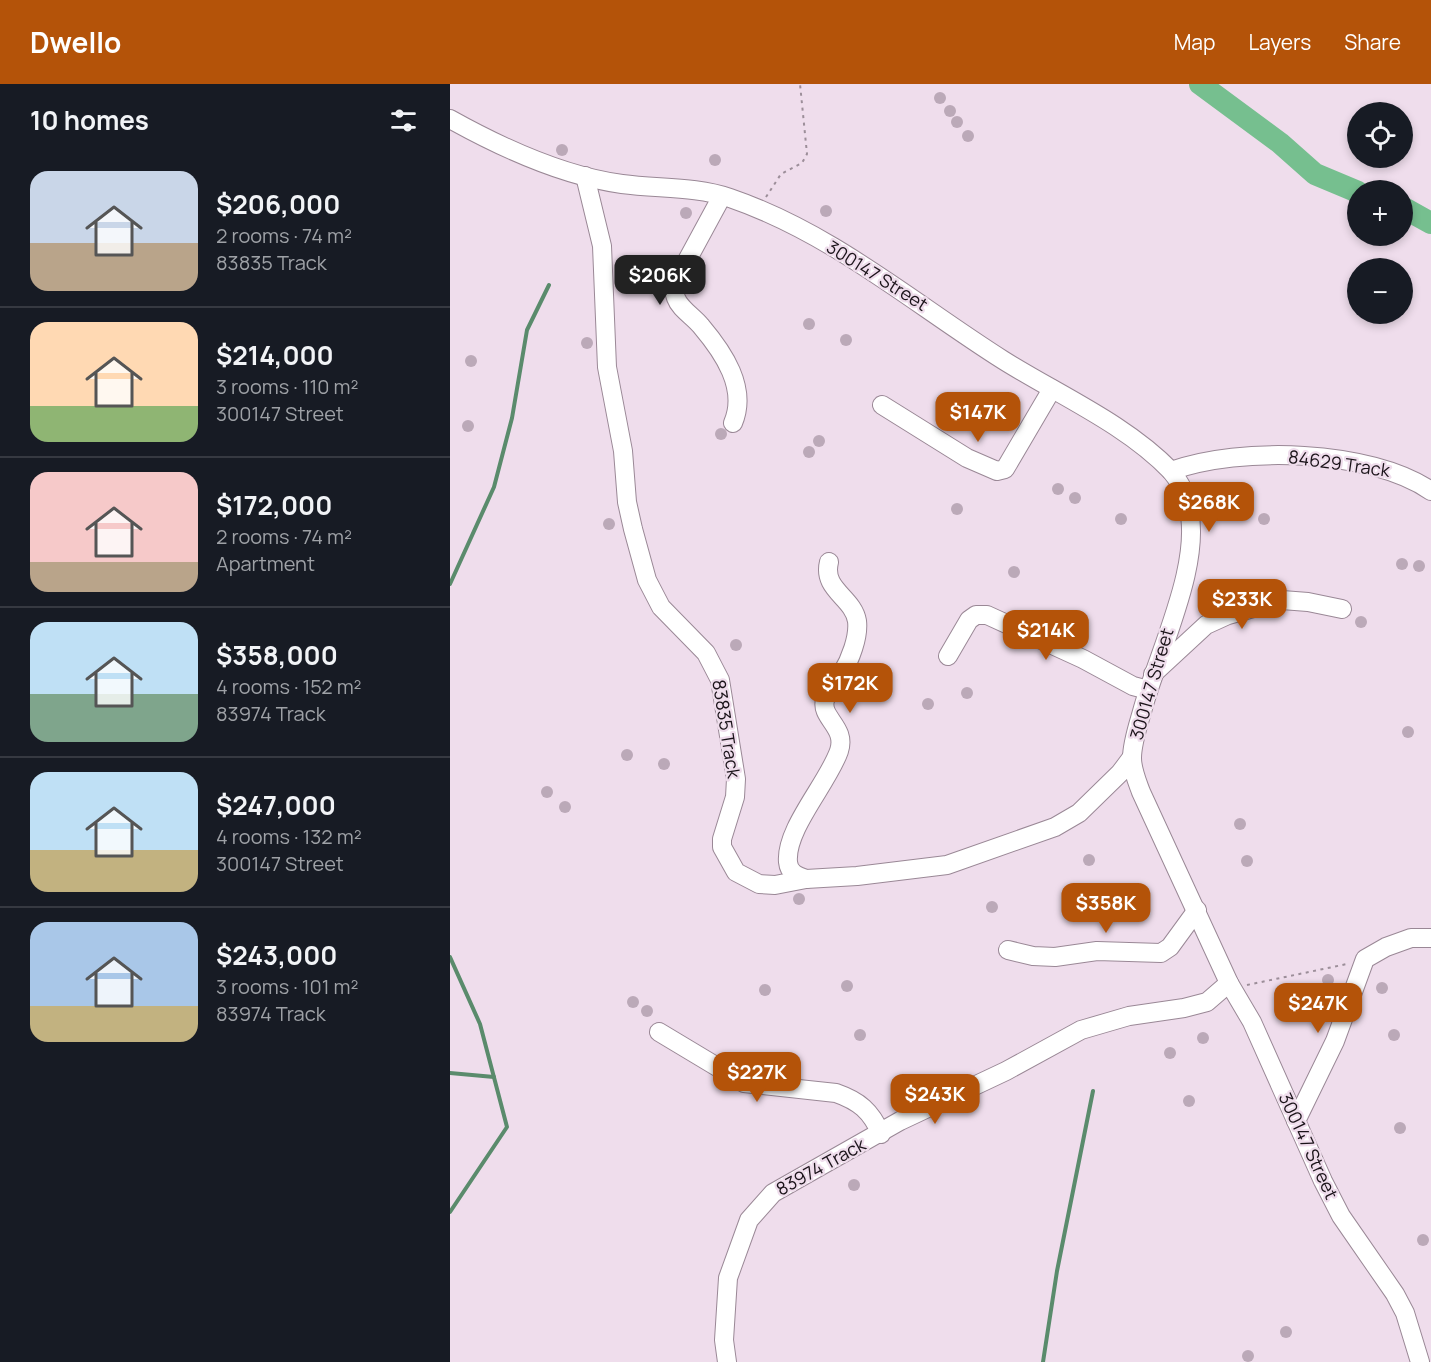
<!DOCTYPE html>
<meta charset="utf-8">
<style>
:root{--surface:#171b24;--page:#20242c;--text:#f1f3f6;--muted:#9ea1a6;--line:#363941;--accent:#b45309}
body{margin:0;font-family:Manrope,sans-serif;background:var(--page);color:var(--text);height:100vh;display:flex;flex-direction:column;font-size:22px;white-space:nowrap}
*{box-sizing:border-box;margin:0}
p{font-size:20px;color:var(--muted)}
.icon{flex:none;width:33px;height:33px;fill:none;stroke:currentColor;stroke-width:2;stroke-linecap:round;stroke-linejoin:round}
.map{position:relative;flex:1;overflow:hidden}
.sheet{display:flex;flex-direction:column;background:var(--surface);width:450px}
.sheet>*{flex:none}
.tools{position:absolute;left:897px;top:18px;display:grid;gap:12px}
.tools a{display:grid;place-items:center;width:66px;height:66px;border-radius:50%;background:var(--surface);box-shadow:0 3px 9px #0003;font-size:30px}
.price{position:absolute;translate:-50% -51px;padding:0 14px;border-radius:12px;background:var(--accent);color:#fff;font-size:20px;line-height:39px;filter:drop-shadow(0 2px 3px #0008)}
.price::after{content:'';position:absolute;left:50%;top:36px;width:18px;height:14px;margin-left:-9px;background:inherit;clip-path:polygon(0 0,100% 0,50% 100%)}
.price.active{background:#222;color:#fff}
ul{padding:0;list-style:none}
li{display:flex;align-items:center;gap:18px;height:150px;padding:0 30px}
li+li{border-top:2px solid var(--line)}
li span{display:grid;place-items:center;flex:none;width:168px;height:120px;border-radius:18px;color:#555}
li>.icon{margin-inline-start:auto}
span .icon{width:72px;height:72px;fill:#fffc;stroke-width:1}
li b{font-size:26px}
h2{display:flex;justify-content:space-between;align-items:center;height:72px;padding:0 30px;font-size:26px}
header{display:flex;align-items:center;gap:36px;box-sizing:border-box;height:84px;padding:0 30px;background:var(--accent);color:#fff}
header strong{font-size:28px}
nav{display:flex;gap:33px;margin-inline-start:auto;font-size:21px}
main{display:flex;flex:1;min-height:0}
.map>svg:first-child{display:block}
</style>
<header>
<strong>Dwello</strong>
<nav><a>Map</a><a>Layers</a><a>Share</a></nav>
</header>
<main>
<section class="sheet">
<h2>10 homes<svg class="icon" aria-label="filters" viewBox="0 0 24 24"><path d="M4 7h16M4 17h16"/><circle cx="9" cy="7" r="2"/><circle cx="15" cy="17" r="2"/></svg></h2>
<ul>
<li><span style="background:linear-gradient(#c9d6e8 60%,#b9a48a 0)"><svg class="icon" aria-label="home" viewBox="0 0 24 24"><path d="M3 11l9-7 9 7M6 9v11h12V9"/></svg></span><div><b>$206,000</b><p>2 rooms · 74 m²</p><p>83835 Track</p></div></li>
<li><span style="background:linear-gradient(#ffd9b3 70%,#8fb573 0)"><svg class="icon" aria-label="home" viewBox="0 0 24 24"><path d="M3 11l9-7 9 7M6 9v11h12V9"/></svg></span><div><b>$214,000</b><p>3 rooms · 110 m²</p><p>300147 Street</p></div></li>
<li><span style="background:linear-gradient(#f6c9c9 75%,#b9a48a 0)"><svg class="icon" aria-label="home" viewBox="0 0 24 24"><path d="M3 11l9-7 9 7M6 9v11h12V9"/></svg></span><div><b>$172,000</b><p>2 rooms · 74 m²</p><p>Apartment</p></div></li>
<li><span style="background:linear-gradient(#bfe0f5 60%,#7fa58c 0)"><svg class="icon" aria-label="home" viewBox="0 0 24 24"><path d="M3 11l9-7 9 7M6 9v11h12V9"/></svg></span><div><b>$358,000</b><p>4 rooms · 152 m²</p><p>83974 Track</p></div></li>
<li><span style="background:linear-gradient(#bfe0f5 65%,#c2b280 0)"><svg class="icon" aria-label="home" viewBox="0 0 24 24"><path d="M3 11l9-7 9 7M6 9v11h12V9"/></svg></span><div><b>$247,000</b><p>4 rooms · 132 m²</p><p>300147 Street</p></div></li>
<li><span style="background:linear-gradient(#a9c7e8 70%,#c2b280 0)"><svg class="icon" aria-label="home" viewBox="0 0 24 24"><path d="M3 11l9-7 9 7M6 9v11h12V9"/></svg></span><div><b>$243,000</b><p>3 rooms · 101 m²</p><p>83974 Track</p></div></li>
</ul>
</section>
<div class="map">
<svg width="981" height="1278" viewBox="0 0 981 1278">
<rect width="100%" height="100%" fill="#efddec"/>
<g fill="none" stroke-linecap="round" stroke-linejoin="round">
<!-- stream -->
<g stroke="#5a8b6c" stroke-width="4">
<polyline points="0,500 44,403 62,334 77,246 99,201"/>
<polyline points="0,873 30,940 57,1043 0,1128"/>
<polyline points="0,989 44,993"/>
<polyline points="593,1278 607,1187 643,1007"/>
</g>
<!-- river -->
<g stroke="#76bf8f" stroke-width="22">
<polyline points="750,0 830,59 865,90 908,108"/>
<polyline points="952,123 981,139"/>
</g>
</g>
<!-- building -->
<g fill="#bba9b8">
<circle cx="490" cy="14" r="6"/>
<circle cx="500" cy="27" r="6"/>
<circle cx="507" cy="38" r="6"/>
<circle cx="518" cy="52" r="6"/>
<circle cx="112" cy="66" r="6"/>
<circle cx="265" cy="76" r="6"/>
<circle cx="376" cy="127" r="6"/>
<circle cx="236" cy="129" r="6"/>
<circle cx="214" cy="185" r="6"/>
<circle cx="359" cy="240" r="6"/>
<circle cx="396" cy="256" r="6"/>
<circle cx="137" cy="259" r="6"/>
<circle cx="21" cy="277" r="6"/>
<circle cx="18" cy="342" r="6"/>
<circle cx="271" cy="350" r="6"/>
<circle cx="369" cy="357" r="6"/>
<circle cx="359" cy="368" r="6"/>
<circle cx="608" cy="405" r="6"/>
<circle cx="625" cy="414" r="6"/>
<circle cx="507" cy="425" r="6"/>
<circle cx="671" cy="435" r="6"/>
<circle cx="814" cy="435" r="6"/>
<circle cx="159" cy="440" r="6"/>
<circle cx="952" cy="480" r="6"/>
<circle cx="969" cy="482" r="6"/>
<circle cx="564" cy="488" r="6"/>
<circle cx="911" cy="538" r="6"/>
<circle cx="286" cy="561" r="6"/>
<circle cx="517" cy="609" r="6"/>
<circle cx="478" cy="620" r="6"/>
<circle cx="958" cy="648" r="6"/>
<circle cx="177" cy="671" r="6"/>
<circle cx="214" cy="680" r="6"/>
<circle cx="97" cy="708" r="6"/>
<circle cx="115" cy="723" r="6"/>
<circle cx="790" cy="740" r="6"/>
<circle cx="639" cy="776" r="6"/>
<circle cx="797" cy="777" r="6"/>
<circle cx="349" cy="815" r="6"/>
<circle cx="542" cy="823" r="6"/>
<circle cx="878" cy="896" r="6"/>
<circle cx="397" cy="902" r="6"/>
<circle cx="932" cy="904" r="6"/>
<circle cx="315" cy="906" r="6"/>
<circle cx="183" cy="918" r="6"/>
<circle cx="197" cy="927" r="6"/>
<circle cx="410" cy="951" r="6"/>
<circle cx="944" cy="951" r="6"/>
<circle cx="753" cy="954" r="6"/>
<circle cx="720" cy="969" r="6"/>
<circle cx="470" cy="1001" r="6"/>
<circle cx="739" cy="1017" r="6"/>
<circle cx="950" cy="1044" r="6"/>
<circle cx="404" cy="1101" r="6"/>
<circle cx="973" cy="1156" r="6"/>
<circle cx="836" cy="1248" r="6"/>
<circle cx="798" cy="1272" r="6"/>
</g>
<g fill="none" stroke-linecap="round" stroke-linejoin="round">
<!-- minor casing -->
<g stroke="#9a8896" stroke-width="20">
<g id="minor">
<path d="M0 35C52 64 112 92 172 100 209 105 245 102 280 114 382 149 463 219 553 276 607 310 676 340 721 387 728 395 734 407 737 418 755 475 709 566 693 624 689 639 682 658 682 674 682 686 687 697 691 708L779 899 802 938 873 1097 891 1132 945 1210 955 1229 970 1278"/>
<polyline points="135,92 152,162 157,283 173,367 177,418 183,445 197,496 211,523 256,569 270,596 286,695 285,713 272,755 272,763 286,788 309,800 325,801 356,795 407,792 497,781 605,743 629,729 670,689 682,673"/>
<path d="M272 112 227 195C225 202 223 207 226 214 230 225 243 232 251 242 273 268 298 304 283 339"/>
<polyline points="432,321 517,374 547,387 555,385 602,305"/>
<path d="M721 387C790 362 920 365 981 407"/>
<polyline points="498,572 519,536 526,531 537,531 633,575 683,602 698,606"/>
<polyline points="703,590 756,541 778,531 832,516 858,518 892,525"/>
<path d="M356 795C347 792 339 789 338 778 335 745 378 699 389 667 397 643 370 634 375 616 378 607 387 598 392 589 400 576 409 553 407 537 403 513 372 506 379 478"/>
<polyline points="558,866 583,872 605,873 647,867 711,869 720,863 747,826"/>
<path d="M209 948 294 999 386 1009C409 1017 421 1027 431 1050"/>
<polyline points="846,1037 885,957 915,875 936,863 961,854 981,854"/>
<polyline points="277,1278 274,1256 278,1194 299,1136 323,1109 450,1037 556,987 631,946 679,932 734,924 757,918 779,899"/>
</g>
</g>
<!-- path -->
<g stroke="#9c8e99" stroke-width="2" stroke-dasharray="3 4.5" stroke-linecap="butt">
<polyline points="316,113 331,90 352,79 357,70 350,0"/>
<polyline points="797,901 897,880"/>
</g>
<!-- minor -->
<use href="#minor" stroke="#fff" stroke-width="18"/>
</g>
<g text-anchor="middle" stroke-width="4.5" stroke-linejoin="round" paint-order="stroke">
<!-- street labels -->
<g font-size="18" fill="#1a1319" stroke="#efddec">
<text transform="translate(427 192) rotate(32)" y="6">300147 Street</text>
<text transform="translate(889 380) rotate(8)" y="6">84629 Track</text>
<text transform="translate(702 600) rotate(-74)" y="6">300147 Street</text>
<text transform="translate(276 645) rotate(81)" y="6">83835 Track</text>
<text transform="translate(858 1062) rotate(65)" y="6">300147 Street</text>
<text transform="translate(371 1083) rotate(-29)" y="6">83974 Track</text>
</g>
</g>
</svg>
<div class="tools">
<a><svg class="icon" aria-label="locate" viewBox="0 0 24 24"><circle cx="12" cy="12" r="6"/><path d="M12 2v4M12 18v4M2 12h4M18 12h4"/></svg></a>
<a>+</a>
<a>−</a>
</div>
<b class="price active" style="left:210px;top:222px">$206K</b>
<b class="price" style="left:528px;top:359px">$147K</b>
<b class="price" style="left:759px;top:449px">$268K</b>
<b class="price" style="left:792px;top:546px">$233K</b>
<b class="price" style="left:596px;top:577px">$214K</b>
<b class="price" style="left:400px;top:630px">$172K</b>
<b class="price" style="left:656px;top:850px">$358K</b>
<b class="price" style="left:868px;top:950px">$247K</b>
<b class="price" style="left:307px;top:1019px">$227K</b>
<b class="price" style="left:485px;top:1041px">$243K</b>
</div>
</main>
